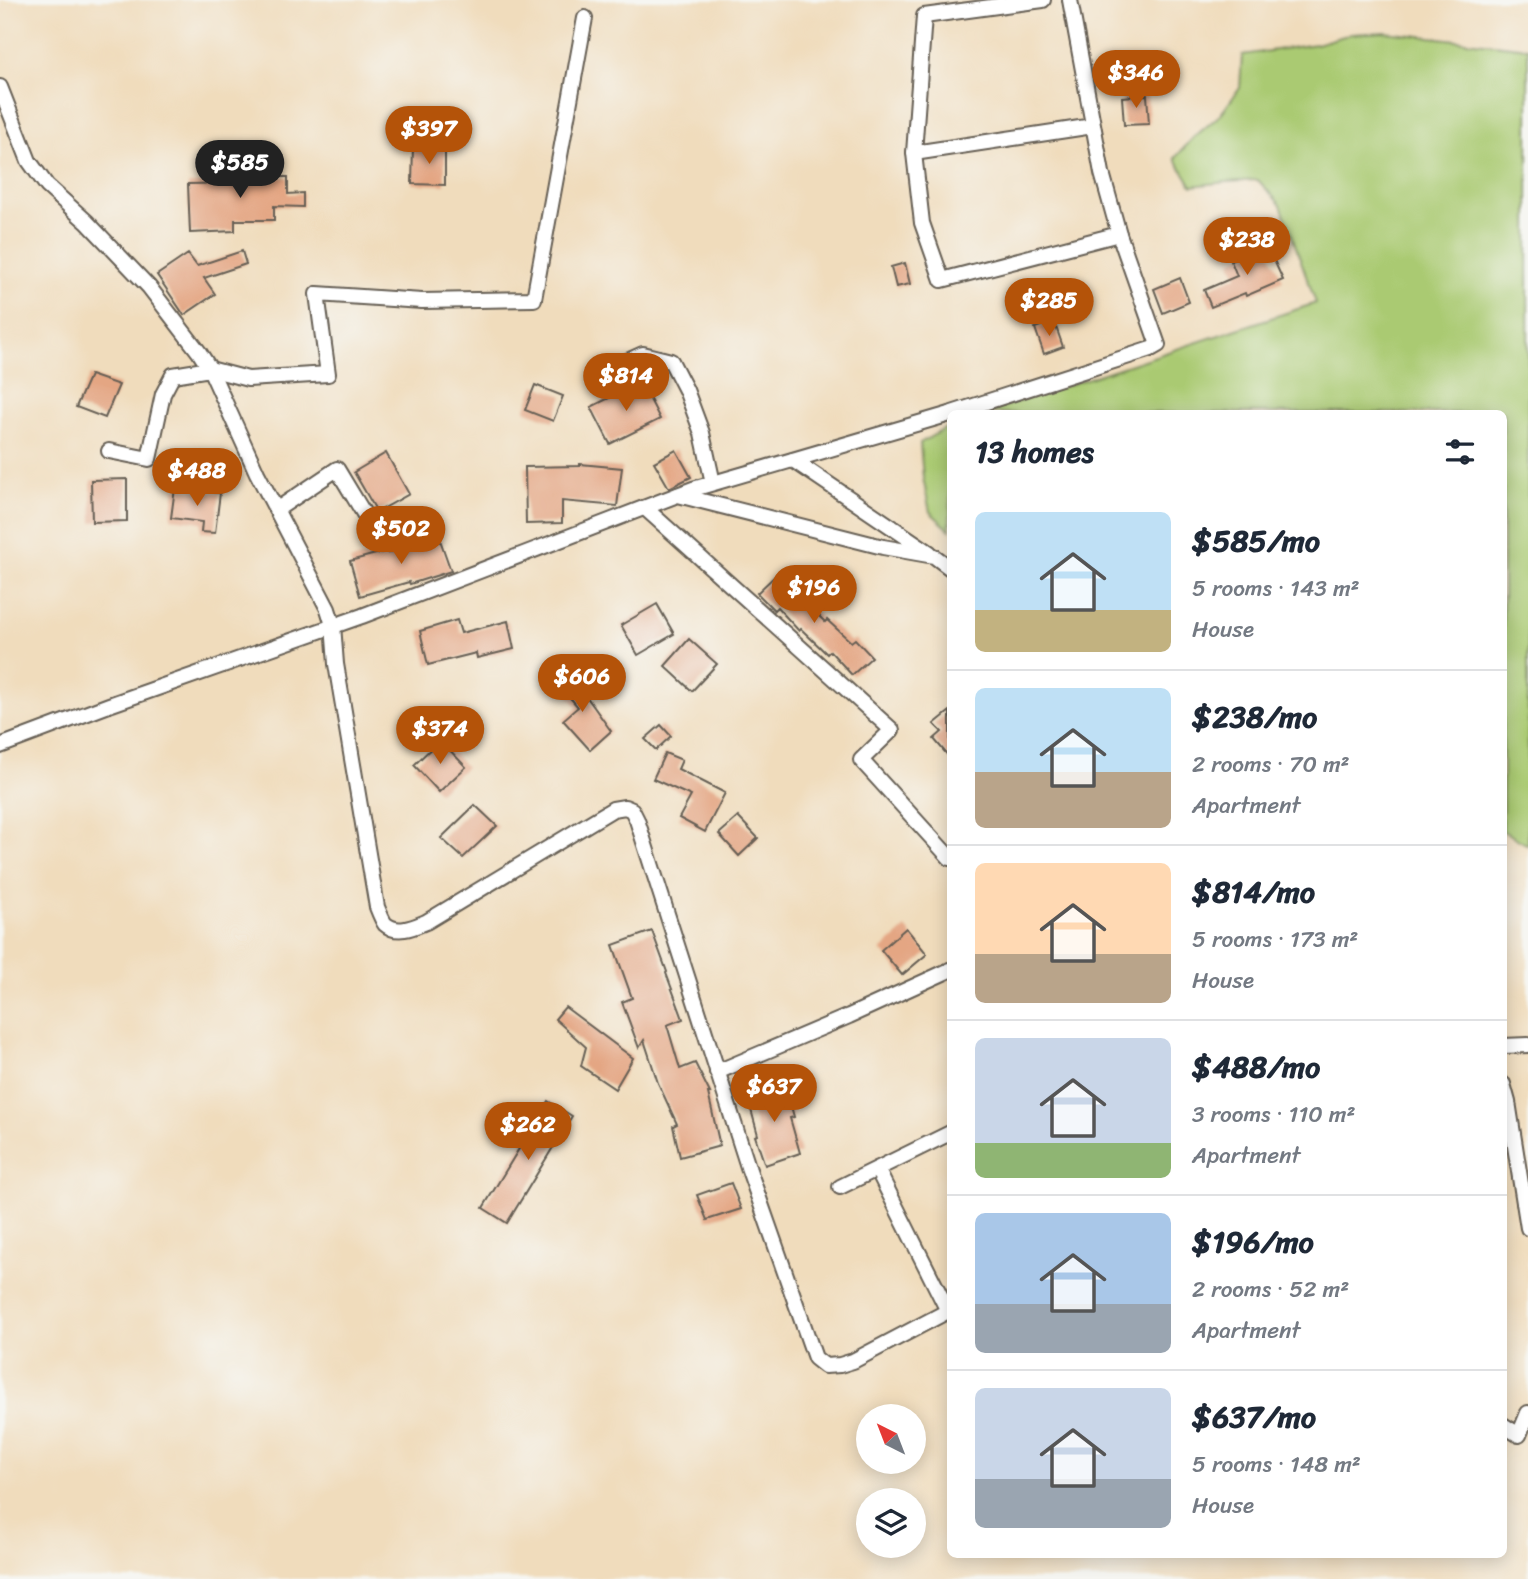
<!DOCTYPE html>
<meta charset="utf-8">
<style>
:root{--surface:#fff;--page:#f6f6f7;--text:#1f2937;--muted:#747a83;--line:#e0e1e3;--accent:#b45309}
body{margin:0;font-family:Sriracha,sans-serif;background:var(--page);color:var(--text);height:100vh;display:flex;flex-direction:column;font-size:26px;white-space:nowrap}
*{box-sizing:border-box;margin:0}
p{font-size:23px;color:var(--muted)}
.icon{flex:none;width:38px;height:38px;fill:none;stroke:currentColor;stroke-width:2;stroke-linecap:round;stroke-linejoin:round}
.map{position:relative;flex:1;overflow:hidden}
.side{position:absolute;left:947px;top:410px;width:560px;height:1148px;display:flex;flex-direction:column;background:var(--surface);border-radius:10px;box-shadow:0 4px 18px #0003}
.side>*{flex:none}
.needle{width:46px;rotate:318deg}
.buttons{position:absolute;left:856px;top:1404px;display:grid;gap:14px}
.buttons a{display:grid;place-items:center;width:70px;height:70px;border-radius:50%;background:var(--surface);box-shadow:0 4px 18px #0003;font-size:35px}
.price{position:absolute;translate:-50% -60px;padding:0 16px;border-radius:24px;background:var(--accent);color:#fff;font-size:23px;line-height:46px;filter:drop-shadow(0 2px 4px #0008)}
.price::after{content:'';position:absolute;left:50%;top:42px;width:21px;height:16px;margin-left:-10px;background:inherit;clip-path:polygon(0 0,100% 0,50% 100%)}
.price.current{background:#222;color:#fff}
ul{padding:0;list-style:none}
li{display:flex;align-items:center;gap:21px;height:175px;padding:0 28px}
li+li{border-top:2px solid var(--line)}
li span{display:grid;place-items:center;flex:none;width:196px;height:140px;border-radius:10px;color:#555}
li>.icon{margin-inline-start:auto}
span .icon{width:84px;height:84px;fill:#fffc;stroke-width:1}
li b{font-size:30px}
h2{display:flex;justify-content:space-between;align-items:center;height:84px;padding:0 28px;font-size:30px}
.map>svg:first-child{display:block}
</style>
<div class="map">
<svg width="1528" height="1579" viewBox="0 0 1528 1579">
<rect width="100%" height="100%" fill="#f6f6f2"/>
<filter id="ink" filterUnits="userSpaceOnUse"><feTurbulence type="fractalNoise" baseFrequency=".0143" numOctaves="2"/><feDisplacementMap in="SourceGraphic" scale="14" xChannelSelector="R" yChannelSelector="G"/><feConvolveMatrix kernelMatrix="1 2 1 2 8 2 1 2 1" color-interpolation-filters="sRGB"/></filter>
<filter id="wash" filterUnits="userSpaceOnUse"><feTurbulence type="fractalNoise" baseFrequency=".00686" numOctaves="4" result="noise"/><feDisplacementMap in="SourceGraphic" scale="28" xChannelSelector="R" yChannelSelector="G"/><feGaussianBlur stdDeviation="1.57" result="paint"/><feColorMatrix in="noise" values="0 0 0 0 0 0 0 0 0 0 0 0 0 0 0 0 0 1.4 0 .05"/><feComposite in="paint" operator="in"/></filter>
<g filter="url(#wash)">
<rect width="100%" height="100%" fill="#f0dcbc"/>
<!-- green -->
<g fill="#aaca72" stroke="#637347" stroke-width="2">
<polygon points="1385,32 1528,48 1528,845 1503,831 1503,413 983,413 1316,303 1281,205 1258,180 1226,182 1192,186 1175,158 1193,138 1220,115 1240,88 1242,55 1316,44 1351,34"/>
<polygon points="950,426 950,530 930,512 923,478 920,443"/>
</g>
<g id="blocks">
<!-- building -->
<g fill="#e4a683">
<polygon points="1147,95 1149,124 1124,125 1122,97"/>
<polygon points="413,148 445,148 445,185 412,184"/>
<polygon points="274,157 275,177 288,177 288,194 303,193 303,207 274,206 274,220 235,220 235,231 190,233 188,184 243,183 242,170 256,170 256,158"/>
<polygon points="1267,245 1283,280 1246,296 1245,293 1211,307 1204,290 1237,276 1231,261"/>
<polygon points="242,251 246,264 204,278 215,294 184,315 157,275 188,254 197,266"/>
<polygon points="905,263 910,284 896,287 891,267"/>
<polygon points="1180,278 1189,302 1163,313 1154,289"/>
<polygon points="1054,321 1063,347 1044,354 1035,328"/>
<polygon points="90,375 119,385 105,418 76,407"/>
<polygon points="641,382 660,419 610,444 591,407"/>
<polygon points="535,385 563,396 553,421 525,410"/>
<polygon points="676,450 691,477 669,488 654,462"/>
<polygon points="386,453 409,494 377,512 354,472"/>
<polygon points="580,464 622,468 617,506 562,501 562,523 526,524 525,467 580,466"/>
<polygon points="127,479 127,521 92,522 91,480"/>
<polygon points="175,488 220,493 215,533 201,532 202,522 171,518"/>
<polygon points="438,534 451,571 410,584 409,582 360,596 350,561 387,551 388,553"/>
<polygon points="777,574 825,622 827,620 851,642 855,639 872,657 852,675 830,651 827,654 801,629 799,631 777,607 774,610 757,593"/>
<polygon points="657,604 674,634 638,655 621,625"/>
<polygon points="457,620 461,633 508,621 514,649 477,658 476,653 428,665 420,631"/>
<polygon points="689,639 717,664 692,691 665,666"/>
<polygon points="556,667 586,696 611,731 590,750 563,720 578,707 549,673"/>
<polygon points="950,711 950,758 934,739 942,732 934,724"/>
<polygon points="661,725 671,736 656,750 645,739"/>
<polygon points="440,740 466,767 439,792 414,765"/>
<polygon points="665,753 682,760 678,769 725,793 705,832 679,818 691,796 653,779"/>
<polygon points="475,805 497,826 463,858 441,838"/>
<polygon points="738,817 758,838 739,856 719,834"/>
<polygon points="906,928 927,954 902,975 881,950"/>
<polygon points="652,931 667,972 666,973 683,1019 667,1025 680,1069 695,1063 710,1093 708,1093 720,1146 680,1157 673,1126 677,1124 658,1083 644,1040 639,1048 622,1002 632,998 613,945"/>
<polygon points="565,1007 633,1058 615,1089 581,1066 586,1047 555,1019"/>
<polygon points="785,1084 794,1117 790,1118 800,1153 765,1165 755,1136 758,1135 747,1095"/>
<polygon points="548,1101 572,1116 507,1223 483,1208"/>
<polygon points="731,1183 741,1209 707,1220 697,1195"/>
</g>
</g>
</g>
<g filter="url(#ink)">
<use href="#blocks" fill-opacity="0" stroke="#665f54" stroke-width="2"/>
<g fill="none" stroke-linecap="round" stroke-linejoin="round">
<!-- street casing -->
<g stroke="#665f54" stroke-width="18">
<g id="street">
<polyline points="1043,0 924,16 914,153 1093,126"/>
<path d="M0 87 29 161 47 186 87 222 149 287 199 352 210 369 257 473 328 609 333 625 336 664 377 907C379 912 382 920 385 924 397 935 414 927 426 922L613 809 625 807 632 810 637 820 749 1170 815 1358 825 1366 840 1365 853 1361 950 1310"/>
<polyline points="914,153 922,223 942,280 1119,234"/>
<polyline points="601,373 643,354 671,361 686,390 702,433 713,483"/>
<polyline points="952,413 1151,349 1158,345 1119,234 1102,173 1070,0"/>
<polyline points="109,451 149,459 163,394 173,375 210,369 248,379 328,374 317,294 422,301 534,299 585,18"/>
<polyline points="793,460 930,553"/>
<polyline points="678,495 883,547 934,556 950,568"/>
<polyline points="645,508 892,730 861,760 950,858"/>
<polyline points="276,510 337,469 375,532"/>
<polyline points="0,746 109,705 362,616 693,489 950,414"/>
<polyline points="1503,1046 1528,1045"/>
<polyline points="717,1072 849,1016 950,970"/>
<polyline points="1503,1084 1508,1102 1528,1228"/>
<polyline points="877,1169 948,1311"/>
<polyline points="840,1187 950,1133"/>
<polyline points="1503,1425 1519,1435 1528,1413"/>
</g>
</g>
<!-- street -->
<use href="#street" stroke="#fff" stroke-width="14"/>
</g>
</g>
</svg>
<div class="buttons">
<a><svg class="needle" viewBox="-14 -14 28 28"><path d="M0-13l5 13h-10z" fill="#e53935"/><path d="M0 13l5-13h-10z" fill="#747a83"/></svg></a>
<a><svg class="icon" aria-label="layers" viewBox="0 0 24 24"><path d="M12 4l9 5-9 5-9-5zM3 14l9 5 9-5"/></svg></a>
</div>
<b class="price" style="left:1136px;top:110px">$346</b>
<b class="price" style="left:429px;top:166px">$397</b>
<b class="price current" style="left:240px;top:200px">$585</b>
<b class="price" style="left:1247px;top:277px">$238</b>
<b class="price" style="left:1049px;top:338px">$285</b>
<b class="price" style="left:626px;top:413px">$814</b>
<b class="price" style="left:197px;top:508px">$488</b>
<b class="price" style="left:401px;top:566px">$502</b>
<b class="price" style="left:814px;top:625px">$196</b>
<b class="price" style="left:582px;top:714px">$606</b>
<b class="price" style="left:440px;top:766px">$374</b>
<b class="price" style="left:774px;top:1124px">$637</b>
<b class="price" style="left:528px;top:1162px">$262</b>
<section class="side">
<h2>13 homes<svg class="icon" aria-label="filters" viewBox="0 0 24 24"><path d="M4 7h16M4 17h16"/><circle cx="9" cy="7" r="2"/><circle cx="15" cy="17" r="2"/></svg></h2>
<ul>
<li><span style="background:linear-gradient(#bfe0f5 70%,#c2b280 0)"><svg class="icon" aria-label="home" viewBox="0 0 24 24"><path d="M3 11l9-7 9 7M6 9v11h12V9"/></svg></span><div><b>$585/mo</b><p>5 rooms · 143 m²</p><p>House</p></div></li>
<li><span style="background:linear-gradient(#bfe0f5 60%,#b9a48a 0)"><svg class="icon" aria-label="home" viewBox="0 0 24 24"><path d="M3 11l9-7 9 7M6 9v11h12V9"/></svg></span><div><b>$238/mo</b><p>2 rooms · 70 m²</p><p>Apartment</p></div></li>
<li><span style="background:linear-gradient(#ffd9b3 65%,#b9a48a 0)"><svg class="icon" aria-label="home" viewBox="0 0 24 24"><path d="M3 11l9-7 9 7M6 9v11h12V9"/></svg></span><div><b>$814/mo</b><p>5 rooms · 173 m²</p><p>House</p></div></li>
<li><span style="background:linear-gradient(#c9d6e8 75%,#8fb573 0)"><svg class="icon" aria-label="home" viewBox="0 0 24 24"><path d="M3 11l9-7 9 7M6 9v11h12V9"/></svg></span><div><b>$488/mo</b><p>3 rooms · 110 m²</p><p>Apartment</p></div></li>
<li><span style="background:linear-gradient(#a9c7e8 65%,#9aa5b1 0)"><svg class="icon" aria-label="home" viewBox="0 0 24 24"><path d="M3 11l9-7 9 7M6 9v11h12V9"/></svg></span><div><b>$196/mo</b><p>2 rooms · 52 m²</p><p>Apartment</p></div></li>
<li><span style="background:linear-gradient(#c9d6e8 65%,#9aa5b1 0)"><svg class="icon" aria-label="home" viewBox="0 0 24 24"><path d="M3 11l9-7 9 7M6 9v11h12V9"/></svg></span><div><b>$637/mo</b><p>5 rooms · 148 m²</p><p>House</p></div></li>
</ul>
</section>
</div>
